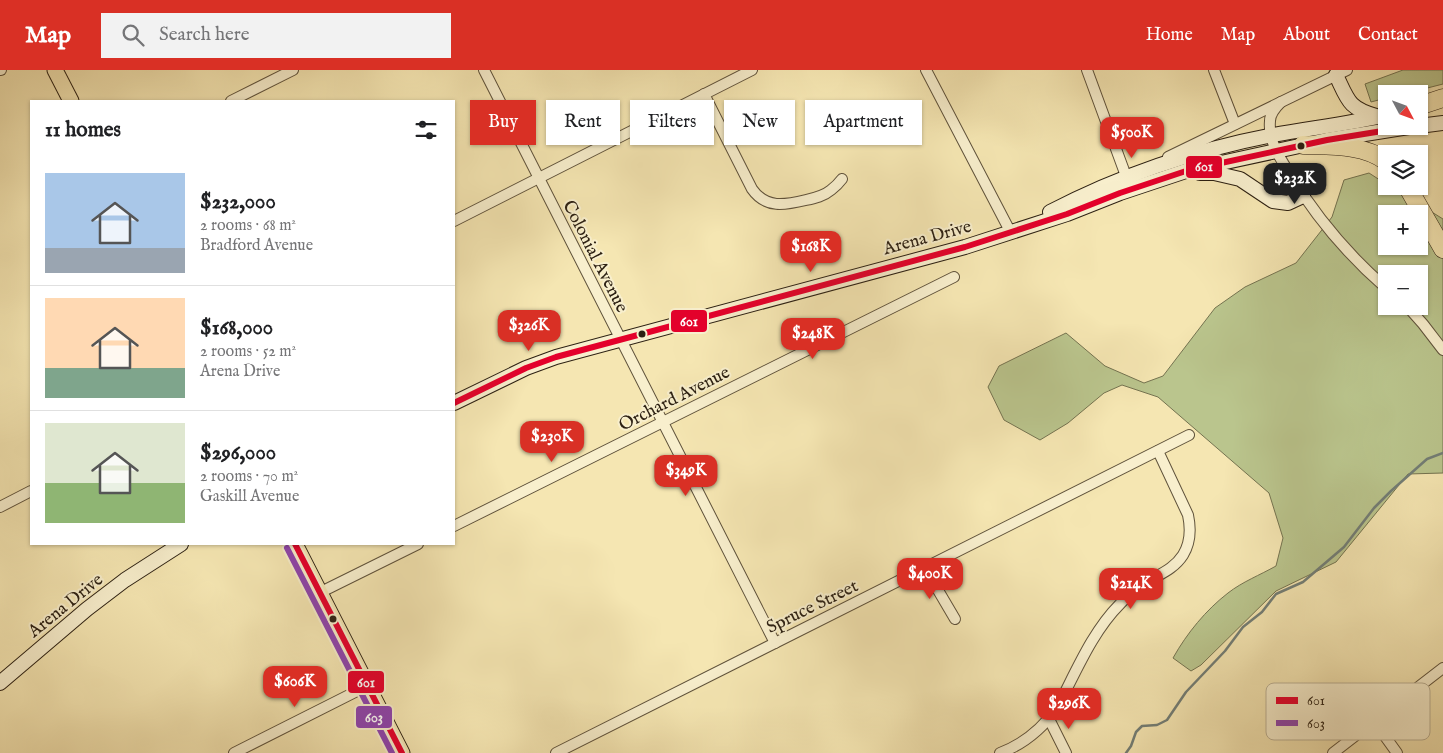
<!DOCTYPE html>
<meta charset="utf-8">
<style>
:root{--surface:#fff;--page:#f2f2f2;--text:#202124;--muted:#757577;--line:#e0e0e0;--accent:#d93025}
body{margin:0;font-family:"IM FELL English",serif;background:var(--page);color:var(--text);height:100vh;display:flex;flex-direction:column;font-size:19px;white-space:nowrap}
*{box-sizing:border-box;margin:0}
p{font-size:16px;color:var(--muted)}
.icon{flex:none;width:28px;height:28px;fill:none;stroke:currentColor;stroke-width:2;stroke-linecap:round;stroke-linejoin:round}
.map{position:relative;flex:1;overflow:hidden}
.sheet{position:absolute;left:30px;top:30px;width:425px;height:445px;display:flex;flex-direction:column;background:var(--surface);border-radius:0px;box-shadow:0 1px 4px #0004}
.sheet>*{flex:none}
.guide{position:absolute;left:470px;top:30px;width:475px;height:45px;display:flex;gap:10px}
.needle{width:32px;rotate:131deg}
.buttons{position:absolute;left:1378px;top:15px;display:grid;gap:10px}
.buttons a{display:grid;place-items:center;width:50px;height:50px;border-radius:0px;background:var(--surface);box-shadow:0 1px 4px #0004;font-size:25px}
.price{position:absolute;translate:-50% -42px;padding:0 11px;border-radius:10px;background:var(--accent);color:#fff;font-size:16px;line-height:32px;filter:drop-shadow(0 1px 2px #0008)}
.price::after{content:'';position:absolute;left:50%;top:30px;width:15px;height:11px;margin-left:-8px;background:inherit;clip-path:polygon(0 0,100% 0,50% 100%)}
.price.current{background:#222;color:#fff}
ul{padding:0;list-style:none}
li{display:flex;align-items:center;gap:15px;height:125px;padding:0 15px}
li+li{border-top:1px solid var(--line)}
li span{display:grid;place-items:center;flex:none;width:140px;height:100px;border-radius:0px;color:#555}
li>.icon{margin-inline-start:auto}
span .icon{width:60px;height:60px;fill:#fffc;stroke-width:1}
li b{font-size:21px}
h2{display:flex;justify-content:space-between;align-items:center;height:60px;padding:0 15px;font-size:21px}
.chip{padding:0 18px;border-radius:0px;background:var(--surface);box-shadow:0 1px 4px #0004;font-size:18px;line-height:45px}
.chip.current{background:var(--accent);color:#fff}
header{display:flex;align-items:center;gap:30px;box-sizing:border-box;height:70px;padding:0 25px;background:var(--accent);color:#fff}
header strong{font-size:24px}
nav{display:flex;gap:28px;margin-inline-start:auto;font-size:18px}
.search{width:350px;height:45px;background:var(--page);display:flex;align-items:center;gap:12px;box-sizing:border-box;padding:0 18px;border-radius:0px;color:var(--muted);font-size:19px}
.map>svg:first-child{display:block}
</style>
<header>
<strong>Map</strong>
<div class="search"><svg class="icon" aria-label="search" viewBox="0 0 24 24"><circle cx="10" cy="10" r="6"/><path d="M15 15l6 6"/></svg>Search here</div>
<nav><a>Home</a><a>Map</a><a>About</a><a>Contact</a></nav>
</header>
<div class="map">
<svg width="1443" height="683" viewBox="0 0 1443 683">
<rect width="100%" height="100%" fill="#f5e6b2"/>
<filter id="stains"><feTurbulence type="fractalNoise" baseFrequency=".004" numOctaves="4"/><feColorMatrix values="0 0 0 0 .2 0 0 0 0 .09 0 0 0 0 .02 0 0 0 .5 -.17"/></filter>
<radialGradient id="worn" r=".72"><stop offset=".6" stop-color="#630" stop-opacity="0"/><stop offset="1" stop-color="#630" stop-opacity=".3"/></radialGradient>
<!-- green -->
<g fill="#bac58d" stroke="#747350" fill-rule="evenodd">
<polygon points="1403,0 1443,0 1443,14 1404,24 1386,24 1386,28 1371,32 1365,14"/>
<path d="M1369 103 1386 114V116H1390L1443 149V403L1408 404 1336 492 1276 521 1201 595 1191 601 1173 588C1187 563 1206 540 1228 523 1242 512 1260 505 1276 496L1283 468 1269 423 1158 327 1122 315 1104 323 1068 353 1040 370 1004 350 988 317 999 296 1066 263 1105 296 1144 313 1163 306 1215 238 1245 217 1296 193 1332 147 1344 110ZM1386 144H1419V176H1386ZM1386 204H1419V236H1386Z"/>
</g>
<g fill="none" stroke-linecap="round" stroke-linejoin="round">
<!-- stream -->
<polyline stroke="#737e76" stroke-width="2.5" points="1126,683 1131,676 1136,662 1142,656 1157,655 1167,650 1186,622 1225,581 1243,557 1262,542 1276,524 1303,512 1344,477 1374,438 1391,421 1427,389 1443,383"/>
<!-- minor casing -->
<g stroke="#5f523b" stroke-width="12">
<g id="minor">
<polyline points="0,0 1,0"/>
<polyline points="484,0 775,573"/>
<polyline points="926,0 1011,163"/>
<polyline points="1087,0 1126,106"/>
<polyline points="1214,0 1235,54"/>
<path d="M704 24 752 119C766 139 785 135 806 130 815 128 824 126 831 120 835 117 839 113 842 109"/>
<polyline points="231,31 293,0"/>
<path d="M1281 32C1276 37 1270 43 1270 51 1268 71 1280 88 1290 104 1316 147 1348 185 1386 218"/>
<polyline points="1168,87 1347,0"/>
<polyline points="454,151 752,0"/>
<polyline points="1407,236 1423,254 1443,280"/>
<polyline points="0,437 31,421"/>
<polyline points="454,456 954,207"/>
<polyline points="925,498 955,549"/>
<polyline points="319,523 418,474"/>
<polyline points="1049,649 1066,683"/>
<polyline points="1374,651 1397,683"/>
<polyline points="234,683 367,616"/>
<polyline points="556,683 1189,365"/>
<path d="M1000 683C1024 674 1042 659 1057 638 1076 602 1092 562 1120 534 1128 525 1137 518 1147 512 1160 504 1174 499 1183 485 1191 472 1191 459 1188 445L1158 381"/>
<polyline points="1333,683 1443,598"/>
</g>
</g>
<!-- secondary casing -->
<g stroke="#2d2113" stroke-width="16">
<g id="secondary">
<path d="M1336 5C1348 30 1348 38 1376 46"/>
<polyline points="1419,56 1443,53"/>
<polyline points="1200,103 1214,103 1240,109 1273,131 1288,133 1303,126"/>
<path d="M1050 142C1121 105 1195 80 1273 65 1311 58 1349 54 1386 45"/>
<polyline points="454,333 526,298 556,287 965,177 1067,144 1120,123 1189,100 1327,70 1415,56"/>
<polyline points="0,613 87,539 125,510 181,474"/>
</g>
</g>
<!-- primary casing -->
<g stroke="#2d2113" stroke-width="17">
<g id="primary">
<polyline points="55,0 71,31"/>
<polyline points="295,474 402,683"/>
</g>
</g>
<!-- motorway casing -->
<g stroke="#2d2113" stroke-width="19">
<g id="motorway">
<polyline points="1419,36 1443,28"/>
<path d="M1303 75C1331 76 1363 74 1386 91"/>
<polyline points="1407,116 1443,179"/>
</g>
</g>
<!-- minor -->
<use href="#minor" stroke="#f8efcd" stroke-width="10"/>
<!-- secondary -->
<use href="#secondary" stroke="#f8efcd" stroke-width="14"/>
<!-- primary -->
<use href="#primary" stroke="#f5e6b2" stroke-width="15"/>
<!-- motorway -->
<use href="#motorway" stroke="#f5e6b2" stroke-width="18"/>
<!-- bus-1 casing -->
<g stroke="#f8efcd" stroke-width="10">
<g id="bus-1">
<polyline points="454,333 526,298 556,287 965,177 1067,144 1120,123 1189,100 1327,70 1413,56"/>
<polyline points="295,474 402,683"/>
</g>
</g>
<!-- bus-2 casing -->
<g stroke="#f8efcd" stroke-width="10">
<polyline id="bus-2" points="287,478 392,683"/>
</g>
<!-- bus-1 -->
<use href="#bus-1" stroke="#e4002b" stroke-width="6"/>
<!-- bus-2 -->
<use href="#bus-2" stroke="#8e44ad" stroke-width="6"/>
</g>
<!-- markers -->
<g fill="#2d2113" stroke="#f8efcd" stroke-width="2">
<circle cx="1301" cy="76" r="4.5"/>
<circle cx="642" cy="264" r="4.5"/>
<circle cx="333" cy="549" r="4.5"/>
</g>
<g text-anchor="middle" stroke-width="4" stroke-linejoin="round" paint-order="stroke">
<!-- street labels -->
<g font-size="18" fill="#2d2113" stroke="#f8efcd">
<text transform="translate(927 167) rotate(-15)" y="6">Arena Drive</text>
<text transform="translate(596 186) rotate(63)" y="6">Colonial Avenue</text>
<text transform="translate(674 328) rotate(-27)" y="6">Orchard Avenue</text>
<text transform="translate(65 535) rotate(-39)" y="6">Arena Drive</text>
<text transform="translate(812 536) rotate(-26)" y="6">Spruce Street</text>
</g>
</g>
<!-- legend -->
<rect x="1266" y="613" width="164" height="57" rx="8" fill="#f8efcd" stroke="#bbb195" stroke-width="1"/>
<rect x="1276" y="627" width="22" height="7" fill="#e4002b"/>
<rect x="1276" y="650" width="22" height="6" fill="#8e44ad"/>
<g font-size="14" fill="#2d2113">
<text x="1307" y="635">601</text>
<text x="1307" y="658">603</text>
</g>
<g stroke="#f8efcd" stroke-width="2">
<rect x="1185" y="85" width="38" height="24" rx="5" fill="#e4002b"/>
<rect x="670" y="239" width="38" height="24" rx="5" fill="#e4002b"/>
<rect x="347" y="600" width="38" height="24" rx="5" fill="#e4002b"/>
<rect x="355" y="635" width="38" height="24" rx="5" fill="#8e44ad"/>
</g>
<g font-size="14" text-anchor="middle" font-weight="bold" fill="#fff">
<text x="1204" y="101">601</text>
<text x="689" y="256">601</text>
<text x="366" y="617">601</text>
<text x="374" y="652">603</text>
</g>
<rect width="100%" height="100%" filter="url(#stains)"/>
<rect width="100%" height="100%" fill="url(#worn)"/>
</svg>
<div class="buttons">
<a><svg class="needle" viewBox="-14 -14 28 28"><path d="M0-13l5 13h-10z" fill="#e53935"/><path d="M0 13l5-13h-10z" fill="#757577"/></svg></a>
<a><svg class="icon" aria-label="layers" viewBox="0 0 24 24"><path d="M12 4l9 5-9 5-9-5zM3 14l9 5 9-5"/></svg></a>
<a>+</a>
<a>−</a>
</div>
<b class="price" style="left:1132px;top:89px">$500K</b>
<b class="price current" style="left:1295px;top:135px">$232K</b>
<b class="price" style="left:811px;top:203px">$168K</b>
<b class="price" style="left:529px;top:282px">$326K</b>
<b class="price" style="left:813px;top:290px">$248K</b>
<b class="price" style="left:552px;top:393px">$230K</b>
<b class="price" style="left:686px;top:427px">$349K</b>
<b class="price" style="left:930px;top:530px">$400K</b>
<b class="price" style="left:1131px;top:540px">$214K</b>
<b class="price" style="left:295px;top:638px">$606K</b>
<b class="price" style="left:1069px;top:660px">$296K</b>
<div class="guide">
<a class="chip current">Buy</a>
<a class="chip">Rent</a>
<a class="chip">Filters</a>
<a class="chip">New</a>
<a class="chip">Apartment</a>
</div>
<section class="sheet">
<h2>11 homes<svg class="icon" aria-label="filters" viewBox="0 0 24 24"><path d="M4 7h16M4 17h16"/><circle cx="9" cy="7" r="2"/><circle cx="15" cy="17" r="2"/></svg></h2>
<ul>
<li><span style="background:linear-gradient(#a9c7e8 75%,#9aa5b1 0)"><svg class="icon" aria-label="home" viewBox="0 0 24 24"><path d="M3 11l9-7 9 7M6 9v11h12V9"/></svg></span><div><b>$232,000</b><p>2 rooms · 68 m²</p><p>Bradford Avenue</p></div></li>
<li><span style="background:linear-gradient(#ffd9b3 70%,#7fa58c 0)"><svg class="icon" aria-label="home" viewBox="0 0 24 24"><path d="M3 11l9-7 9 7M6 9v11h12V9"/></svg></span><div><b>$168,000</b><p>2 rooms · 52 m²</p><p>Arena Drive</p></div></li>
<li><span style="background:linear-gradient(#dfe7d0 60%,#8fb573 0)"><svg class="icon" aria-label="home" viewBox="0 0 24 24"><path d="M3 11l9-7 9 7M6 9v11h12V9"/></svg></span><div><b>$296,000</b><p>2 rooms · 70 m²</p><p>Gaskill Avenue</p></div></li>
</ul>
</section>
</div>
